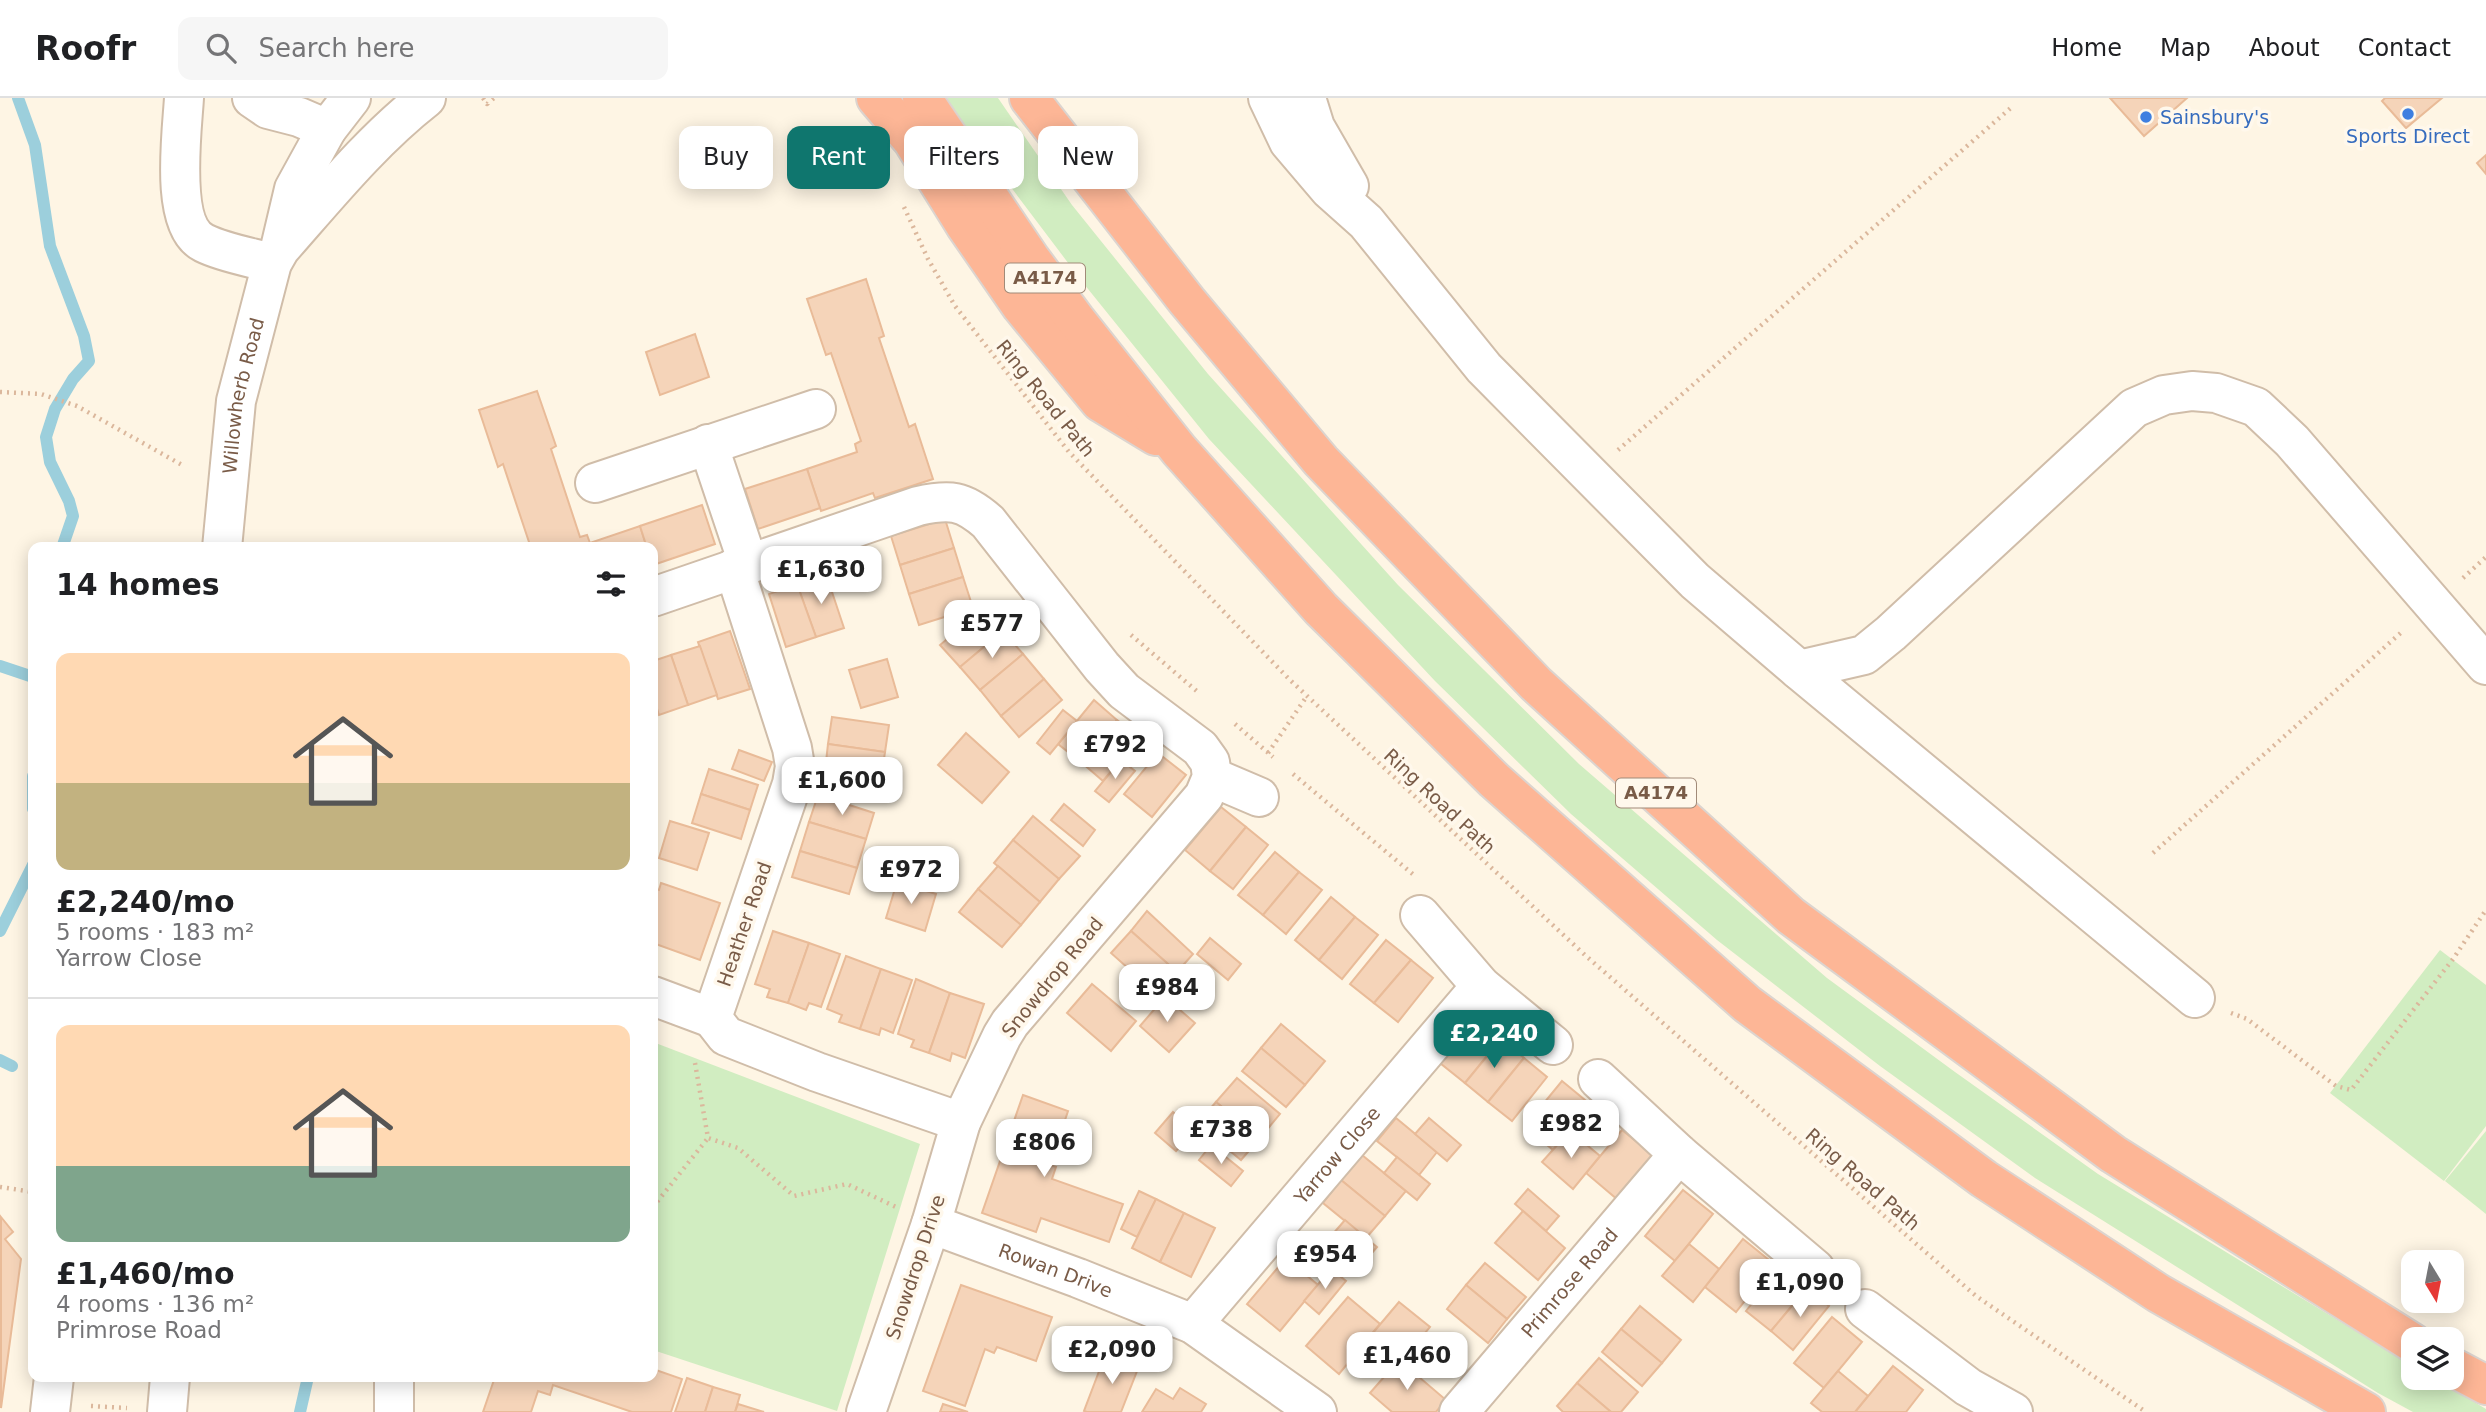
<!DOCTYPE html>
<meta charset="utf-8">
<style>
:root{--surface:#fff;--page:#f6f6f6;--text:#202124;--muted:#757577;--line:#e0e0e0;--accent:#0f766e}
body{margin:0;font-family:"DejaVu Sans",sans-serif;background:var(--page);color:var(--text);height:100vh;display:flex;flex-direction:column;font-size:26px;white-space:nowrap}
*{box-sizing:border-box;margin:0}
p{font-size:23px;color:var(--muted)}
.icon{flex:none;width:38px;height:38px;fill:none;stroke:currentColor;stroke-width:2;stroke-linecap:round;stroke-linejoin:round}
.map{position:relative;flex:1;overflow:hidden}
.sheet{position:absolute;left:28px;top:444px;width:630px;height:840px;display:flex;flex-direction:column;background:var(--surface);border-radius:14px;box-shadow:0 4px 18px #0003}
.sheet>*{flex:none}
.top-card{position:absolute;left:679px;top:28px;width:665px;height:63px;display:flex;gap:14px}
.needle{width:46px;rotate:170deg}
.controls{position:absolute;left:2401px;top:1152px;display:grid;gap:14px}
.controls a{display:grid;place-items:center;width:63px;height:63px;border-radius:14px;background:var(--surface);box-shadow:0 4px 18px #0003;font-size:35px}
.price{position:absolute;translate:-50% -60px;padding:0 16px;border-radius:14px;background:#fff;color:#222;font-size:23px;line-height:46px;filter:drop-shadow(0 2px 4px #0008)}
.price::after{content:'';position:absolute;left:50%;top:42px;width:21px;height:16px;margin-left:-10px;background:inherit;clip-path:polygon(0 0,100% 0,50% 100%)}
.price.active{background:var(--accent);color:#fff}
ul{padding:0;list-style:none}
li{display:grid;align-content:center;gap:14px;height:371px;padding:0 28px}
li+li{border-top:2px solid var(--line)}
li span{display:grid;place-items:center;height:217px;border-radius:14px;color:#555}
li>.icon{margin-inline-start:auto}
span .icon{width:126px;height:126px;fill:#fffc;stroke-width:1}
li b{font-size:30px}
h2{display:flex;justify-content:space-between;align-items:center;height:84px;padding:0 28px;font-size:30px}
.chip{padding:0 24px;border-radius:14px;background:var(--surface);box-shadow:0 4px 18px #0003;font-size:24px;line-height:63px}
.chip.active{background:var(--accent);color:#fff}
header{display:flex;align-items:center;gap:42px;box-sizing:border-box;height:98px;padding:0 35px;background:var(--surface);border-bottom:2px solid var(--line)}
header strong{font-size:33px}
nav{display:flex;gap:38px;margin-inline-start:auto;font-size:24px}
.search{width:490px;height:63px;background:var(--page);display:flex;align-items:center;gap:18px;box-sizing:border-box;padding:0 24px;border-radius:14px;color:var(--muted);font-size:26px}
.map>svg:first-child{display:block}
</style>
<header>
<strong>Roofr</strong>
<div class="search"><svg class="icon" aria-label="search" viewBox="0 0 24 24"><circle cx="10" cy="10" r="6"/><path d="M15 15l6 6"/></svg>Search here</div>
<nav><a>Home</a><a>Map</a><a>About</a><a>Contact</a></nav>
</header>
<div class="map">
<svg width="2486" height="1314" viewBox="0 0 2486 1314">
<rect width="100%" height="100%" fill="#fef5e4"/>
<!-- green -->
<g fill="#d1edc1">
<polygon points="947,0 998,0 1072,107 1208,276 1398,487 1579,666 1827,880 1955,974 2098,1076 2413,1268 2413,1279 2432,1279 2486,1311 2486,1314 2413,1314 2378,1295 2035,1080 1880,968 1717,842 1571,716 1435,583 1209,341 1084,186 964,27"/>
<polygon points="2440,852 2486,887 2486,1028 2444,1083 2330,995"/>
<polygon points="653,944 920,1046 837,1313 653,1252"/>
<polygon points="2486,1033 2486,1116 2445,1083"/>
</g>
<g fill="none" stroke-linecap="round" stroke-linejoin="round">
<!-- stream -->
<g stroke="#9ccfdc" stroke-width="12">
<polyline points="18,0 35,47 50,148 84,238 89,263 73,281 55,311 46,339 50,364 69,403 73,418 62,450"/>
<polyline points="0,568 33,579"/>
<polyline points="33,678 33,711"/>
<polyline points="0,833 33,767"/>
<polyline points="0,962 12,968"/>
<polyline points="300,1314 308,1279"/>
</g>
</g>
<!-- building -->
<g fill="#f5d4b9" stroke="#e9bb98" stroke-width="2">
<polygon points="2110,0 2187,0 2144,38"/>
<polygon points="2385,0 2442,0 2406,30 2382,3"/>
<polygon points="2486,57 2486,76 2477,65"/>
<polygon points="866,181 884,238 879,240 909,329 915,326 933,381 875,400 873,395 821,413 807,371 857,354 855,346 861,343 831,255 826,257 807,201"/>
<polygon points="695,236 709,279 660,297 646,254"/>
<polygon points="537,293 556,348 551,351 580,439 587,437 590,445 640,428 647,450 531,450 503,366 498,369 479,312"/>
<polygon points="807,371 820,410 758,431 745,391"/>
<polygon points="702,407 715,446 653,467 653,450 647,450 640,428"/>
<polygon points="945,421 954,450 900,467 891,438"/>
<polygon points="954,450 963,479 909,496 900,467"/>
<polygon points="826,476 844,530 816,539 797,486"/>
<polygon points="963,479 973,510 919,527 909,496"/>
<polygon points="797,486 816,539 786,549 769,496"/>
<polygon points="984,510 1003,533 960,569 940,547"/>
<polygon points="730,533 750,591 718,601 698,544"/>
<polygon points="1003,533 1023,556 980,592 960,569"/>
<polygon points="700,548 717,597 688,607 671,557"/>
<polygon points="1023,556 1044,581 1001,618 980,592"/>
<polygon points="671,557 688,607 659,617 653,598 653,563"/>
<polygon points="887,561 898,599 861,610 849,572"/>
<polygon points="1044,581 1062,602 1019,639 1001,618"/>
<polygon points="1094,602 1117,622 1082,665 1058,646"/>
<polygon points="1063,612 1077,623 1050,656 1037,645"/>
<polygon points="832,619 889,627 885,654 828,646"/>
<polygon points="1117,622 1140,639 1103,683 1082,665"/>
<polygon points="966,635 1009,674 982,705 938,667"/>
<polygon points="828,646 885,654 881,681 825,673"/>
<polygon points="739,652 772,664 764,683 732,671"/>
<polygon points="1158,655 1186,677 1152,719 1124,696"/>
<polygon points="1121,662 1135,673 1109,704 1095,693"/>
<polygon points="709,671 758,687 750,712 701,696"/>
<polygon points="701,696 750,712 741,741 692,725"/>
<polygon points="818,697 874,715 866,741 809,724"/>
<polygon points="1064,706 1095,732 1083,748 1051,722"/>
<polygon points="1221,709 1246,729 1210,773 1185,752"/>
<polygon points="1033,718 1080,758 1059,781 1013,742"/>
<polygon points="670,723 709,735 697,772 659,760"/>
<polygon points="809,724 866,741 857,770 800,753"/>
<polygon points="1246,729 1268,747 1233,791 1210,773"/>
<polygon points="1013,742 1059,781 1040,804 994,765"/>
<polygon points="800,753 857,770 849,796 792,779"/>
<polygon points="1275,754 1299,774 1263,817 1238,797"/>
<polygon points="998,768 1040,804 1021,827 978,791"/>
<polygon points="1299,774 1322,792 1286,836 1263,817"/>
<polygon points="897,784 936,796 925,833 886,820"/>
<polygon points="661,785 720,805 700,862 653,845 653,790 659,792"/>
<polygon points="978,791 1021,827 1002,849 959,814"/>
<polygon points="1331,799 1355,819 1319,862 1295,842"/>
<polygon points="1147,813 1193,856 1177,874 1131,833"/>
<polygon points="1355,819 1378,837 1342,881 1319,862"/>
<polygon points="773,833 809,845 788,905 767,899 770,891 755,886"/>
<polygon points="1131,833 1177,874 1157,896 1111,855"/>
<polygon points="1210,840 1241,866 1228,882 1197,856"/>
<polygon points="1386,842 1411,862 1374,905 1350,886"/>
<polygon points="809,845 840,856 821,909 809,905 806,912 788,905"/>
<polygon points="846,858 881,871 860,931 839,924 842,917 827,911"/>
<polygon points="1411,862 1433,880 1398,924 1374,905"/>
<polygon points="881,871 912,882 893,935 881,930 879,937 860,931"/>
<polygon points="916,881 950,895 929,955 911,949 914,942 898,936"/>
<polygon points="1092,886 1136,923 1111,953 1067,915"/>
<polygon points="950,895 984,906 965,960 952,955 950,963 929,955"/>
<polygon points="1165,899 1195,925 1169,954 1140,928"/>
<polygon points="1477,922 1501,941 1465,985 1440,965"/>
<polygon points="1281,926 1325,963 1305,987 1261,950"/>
<polygon points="1501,941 1524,960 1488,1004 1465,985"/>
<polygon points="1261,950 1305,987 1286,1009 1242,973"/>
<polygon points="1524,960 1547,979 1512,1023 1488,1004"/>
<polygon points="1237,980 1280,1016 1260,1040 1216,1004"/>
<polygon points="1562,983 1591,1007 1553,1052 1525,1028"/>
<polygon points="1023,997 1068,1013 1050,1067 1056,1069 1052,1081 1123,1106 1109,1144 1041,1120 1036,1134 982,1115"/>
<polygon points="1216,1004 1260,1040 1241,1062 1197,1026"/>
<polygon points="1173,1014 1194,1033 1176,1053 1155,1035"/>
<polygon points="1396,1020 1437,1054 1419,1077 1377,1043"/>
<polygon points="1429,1020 1461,1047 1447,1063 1415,1036"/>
<polygon points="1622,1032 1654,1058 1618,1102 1586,1075"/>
<polygon points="1570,1033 1600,1058 1573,1091 1542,1064"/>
<polygon points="1211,1047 1243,1073 1231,1088 1199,1062"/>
<polygon points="1362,1057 1406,1093 1385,1118 1341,1082"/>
<polygon points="1397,1059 1430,1086 1417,1102 1384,1075"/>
<polygon points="1341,1082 1385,1118 1366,1140 1323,1105"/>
<polygon points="1528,1091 1559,1118 1546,1133 1515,1106"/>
<polygon points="1683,1092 1713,1116 1675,1163 1645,1138"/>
<polygon points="1139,1093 1156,1101 1137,1139 1121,1131"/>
<polygon points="1156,1101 1184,1115 1160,1164 1132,1150"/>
<polygon points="1523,1113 1565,1150 1538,1182 1495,1145"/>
<polygon points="1184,1115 1215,1130 1191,1179 1160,1164"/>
<polygon points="1,1119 13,1134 5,1141 21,1161 1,1310"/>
<polygon points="1345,1122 1377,1149 1364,1164 1332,1137"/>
<polygon points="1743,1141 1774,1166 1736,1214 1705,1189"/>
<polygon points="1689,1146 1719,1171 1693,1204 1662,1178"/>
<polygon points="1286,1160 1318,1187 1280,1233 1247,1206"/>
<polygon points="1485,1165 1526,1199 1507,1221 1466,1187"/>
<polygon points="1781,1169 1807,1190 1771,1233 1746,1213"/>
<polygon points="1331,1171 1346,1183 1319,1216 1304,1203"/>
<polygon points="961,1187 1052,1219 1036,1263 997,1249 994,1255 985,1251 965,1308 923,1293"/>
<polygon points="1466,1187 1507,1221 1488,1245 1447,1211"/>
<polygon points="1807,1190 1829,1208 1793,1252 1771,1233"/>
<polygon points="1348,1199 1380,1226 1339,1276 1306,1248"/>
<polygon points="1399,1204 1430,1229 1403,1262 1372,1236"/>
<polygon points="1640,1208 1681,1242 1662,1265 1621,1231"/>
<polygon points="1832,1219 1862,1244 1824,1290 1794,1265"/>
<polygon points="1621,1231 1662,1265 1642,1288 1602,1254"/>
<polygon points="1106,1255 1139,1268 1121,1314 1087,1314 1084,1313"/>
<polygon points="1599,1260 1638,1294 1621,1314 1611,1314 1577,1285"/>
<polygon points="1399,1262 1446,1302 1436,1314 1392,1314 1370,1295"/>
<polygon points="1893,1268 1923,1292 1906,1314 1855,1314"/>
<polygon points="653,1271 682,1281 671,1314 632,1314 553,1287 550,1297 538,1293 531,1314 483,1314 495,1279 653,1279"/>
<polygon points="1838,1273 1868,1298 1855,1314 1822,1314 1811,1305"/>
<polygon points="687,1280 713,1289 705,1314 675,1314"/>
<polygon points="1577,1285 1611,1314 1563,1314 1557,1308"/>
<polygon points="713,1289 740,1297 735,1314 705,1314"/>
<polygon points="1180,1290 1206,1306 1201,1314 1142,1314 1156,1291 1173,1301"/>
<polygon points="738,1306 764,1314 735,1314"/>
<polygon points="943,1306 968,1314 940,1314"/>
</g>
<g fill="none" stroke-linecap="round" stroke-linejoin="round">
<!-- minor casing -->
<g stroke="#d0bda9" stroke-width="42">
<g id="minor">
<path d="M184 0C182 34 169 128 204 145 224 155 250 159 272 165"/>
<polyline points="252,0 268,11 299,19 327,31"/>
<polyline points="1268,0 1289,44 1329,91 1366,124 1484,270 1695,483 1799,572 2195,900"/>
<polyline points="1306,0 1315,29 1349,88"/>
<polyline points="281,146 294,91 327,31 351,0"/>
<polyline points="708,346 748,465"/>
<polyline points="595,385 816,311"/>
<path id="s1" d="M222 450 236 303 272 165 280 151C326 99 371 43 426 0"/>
<polyline points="734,470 792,650 795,668 792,686 712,920 726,938 817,974 961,1024"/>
<path d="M653 499 918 408C950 401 963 402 988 424L1102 569 1124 593 1200 650 1210 664 1212 679 1204 698 1010 925 1002 938 961 1024 931 1126 866 1314"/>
<polyline points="1799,572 1864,557 1891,535 2134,310 2164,297 2192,293 2216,295 2256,309 2292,343 2486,567"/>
<polyline points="1212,679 1259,699"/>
<polyline points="1420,817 1481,888 1553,947"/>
<polyline points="653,898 712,920"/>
<polyline points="1598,981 1679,1056 1815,1171"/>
<path id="s2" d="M931 1126 1078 1180 1193 1226 1317 1314"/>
<polyline points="1865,1211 1968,1289 2013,1314"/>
<path id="s3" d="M1193 1226 1481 888"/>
<polyline points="394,1279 394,1314"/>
<polyline points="50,1314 54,1279"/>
<polyline points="167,1314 170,1279"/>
<path id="s4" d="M1459 1314 1679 1056"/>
</g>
</g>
<!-- highway casing -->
<g stroke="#dcd4cf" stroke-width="42">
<g id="highway">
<polyline points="876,0 912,42 965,127 1021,208 1100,304 1156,338"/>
<polyline points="922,0 1030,160 1076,222 1179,352 1321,511 1494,682 1747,906 1984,1081 2158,1195 2366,1314"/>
<polyline points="1029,0 1187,203 1321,363 1536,586 1791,818 2113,1056 2413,1245"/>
<polyline points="2452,1269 2486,1287"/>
</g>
</g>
<!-- path -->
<g stroke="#dbb79c" stroke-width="4.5" stroke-dasharray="2 5" stroke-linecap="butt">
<polyline points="483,0 487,6 494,0"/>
<polyline points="904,109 928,161 955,208 1069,354 1290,582 1586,858 1976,1198 2146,1314"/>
<polyline points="0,294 41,296 77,308 182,367"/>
<polyline points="1618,352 2013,8"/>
<polyline points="2463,480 2486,459"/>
<polyline points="1131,537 1199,595"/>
<polyline points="1235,626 1273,659"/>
<polyline points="1268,655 1307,598"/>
<polyline points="1293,676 1415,778"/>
<polyline points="2153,755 2404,532"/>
<polyline points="2231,915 2247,921 2336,988 2351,992 2453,861 2486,812"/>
<polyline points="695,965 708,1040 738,1050 794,1098 847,1086 896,1109"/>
<polyline points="0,1089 33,1094"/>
<polyline points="653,1109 708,1040"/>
<polyline points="91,1308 127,1310"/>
</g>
<!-- minor -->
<use href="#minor" stroke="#fff" stroke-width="38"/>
<!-- highway -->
<use href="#highway" stroke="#fdb696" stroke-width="38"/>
</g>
<!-- markers -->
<g fill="#3f7fe0" stroke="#fff8ec" stroke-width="2.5">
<circle cx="2408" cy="16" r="7"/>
<circle cx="2146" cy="19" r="7"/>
</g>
<g text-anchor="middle" stroke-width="7" stroke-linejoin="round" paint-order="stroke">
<!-- shield labels -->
<g fill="#fff8ec" stroke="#a18a78" stroke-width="2">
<rect x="1005" y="165.5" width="80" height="29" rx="5"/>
<rect x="1616" y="680.5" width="80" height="29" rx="5"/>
</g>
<g font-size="18" font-weight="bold" fill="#795b47">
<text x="1045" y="186">A4174</text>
<text x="1656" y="701">A4174</text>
</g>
<!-- shop labels -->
<g font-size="19" fill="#366cbe" stroke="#fff8ec" text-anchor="start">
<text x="2160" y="26">Sainsbury's</text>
<text x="2408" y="45" text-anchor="middle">Sports Direct</text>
</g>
<!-- street labels -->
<g font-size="19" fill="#795b47" stroke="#fff8ec">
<text dy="7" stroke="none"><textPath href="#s1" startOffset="154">Willowherb Road</textPath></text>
<text transform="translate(1046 300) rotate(51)" y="7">Ring Road Path</text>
<text transform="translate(1440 703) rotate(43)" y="7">Ring Road Path</text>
<text transform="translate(744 826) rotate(-71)" y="7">Heather Road</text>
<text transform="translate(1052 879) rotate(-51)" y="7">Snowdrop Road</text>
<text dy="7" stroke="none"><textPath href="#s3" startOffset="222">Yarrow Close</textPath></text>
<text transform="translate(1863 1081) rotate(41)" y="7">Ring Road Path</text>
<text transform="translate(915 1169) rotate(-72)" y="7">Snowdrop Drive</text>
<text dy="7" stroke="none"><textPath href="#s2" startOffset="133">Rowan Drive</textPath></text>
<text dy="7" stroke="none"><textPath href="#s4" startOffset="170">Primrose Road</textPath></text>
</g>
</g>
</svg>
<div class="controls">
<a><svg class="needle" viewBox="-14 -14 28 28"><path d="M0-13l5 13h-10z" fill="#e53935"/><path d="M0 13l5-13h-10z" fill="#757577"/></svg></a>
<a><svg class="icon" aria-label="layers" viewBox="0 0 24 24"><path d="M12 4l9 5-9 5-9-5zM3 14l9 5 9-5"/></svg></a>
</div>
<b class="price" style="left:821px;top:508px">£1,630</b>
<b class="price" style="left:992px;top:562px">£577</b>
<b class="price" style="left:1115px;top:683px">£792</b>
<b class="price" style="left:842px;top:719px">£1,600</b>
<b class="price" style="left:911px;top:808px">£972</b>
<b class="price" style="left:1167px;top:926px">£984</b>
<b class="price active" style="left:1494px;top:972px">£2,240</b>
<b class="price" style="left:1571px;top:1062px">£982</b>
<b class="price" style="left:1221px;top:1068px">£738</b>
<b class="price" style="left:1044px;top:1081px">£806</b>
<b class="price" style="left:1325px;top:1193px">£954</b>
<b class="price" style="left:1800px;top:1221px">£1,090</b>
<b class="price" style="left:1112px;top:1288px">£2,090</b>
<b class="price" style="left:1407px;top:1294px">£1,460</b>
<div class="top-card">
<a class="chip">Buy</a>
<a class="chip active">Rent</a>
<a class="chip">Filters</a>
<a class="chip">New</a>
</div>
<section class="sheet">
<h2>14 homes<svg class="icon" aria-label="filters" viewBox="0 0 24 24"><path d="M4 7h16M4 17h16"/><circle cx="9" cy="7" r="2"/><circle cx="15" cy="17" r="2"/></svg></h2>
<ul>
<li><span style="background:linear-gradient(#ffd9b3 60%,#c2b280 0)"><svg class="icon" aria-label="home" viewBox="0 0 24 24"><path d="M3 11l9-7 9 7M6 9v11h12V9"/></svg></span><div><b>£2,240/mo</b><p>5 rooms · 183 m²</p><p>Yarrow Close</p></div></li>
<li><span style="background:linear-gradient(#ffd9b3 65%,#7fa58c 0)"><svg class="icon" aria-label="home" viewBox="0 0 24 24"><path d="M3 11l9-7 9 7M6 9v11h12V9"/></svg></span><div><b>£1,460/mo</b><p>4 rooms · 136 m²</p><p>Primrose Road</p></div></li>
</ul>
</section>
</div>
